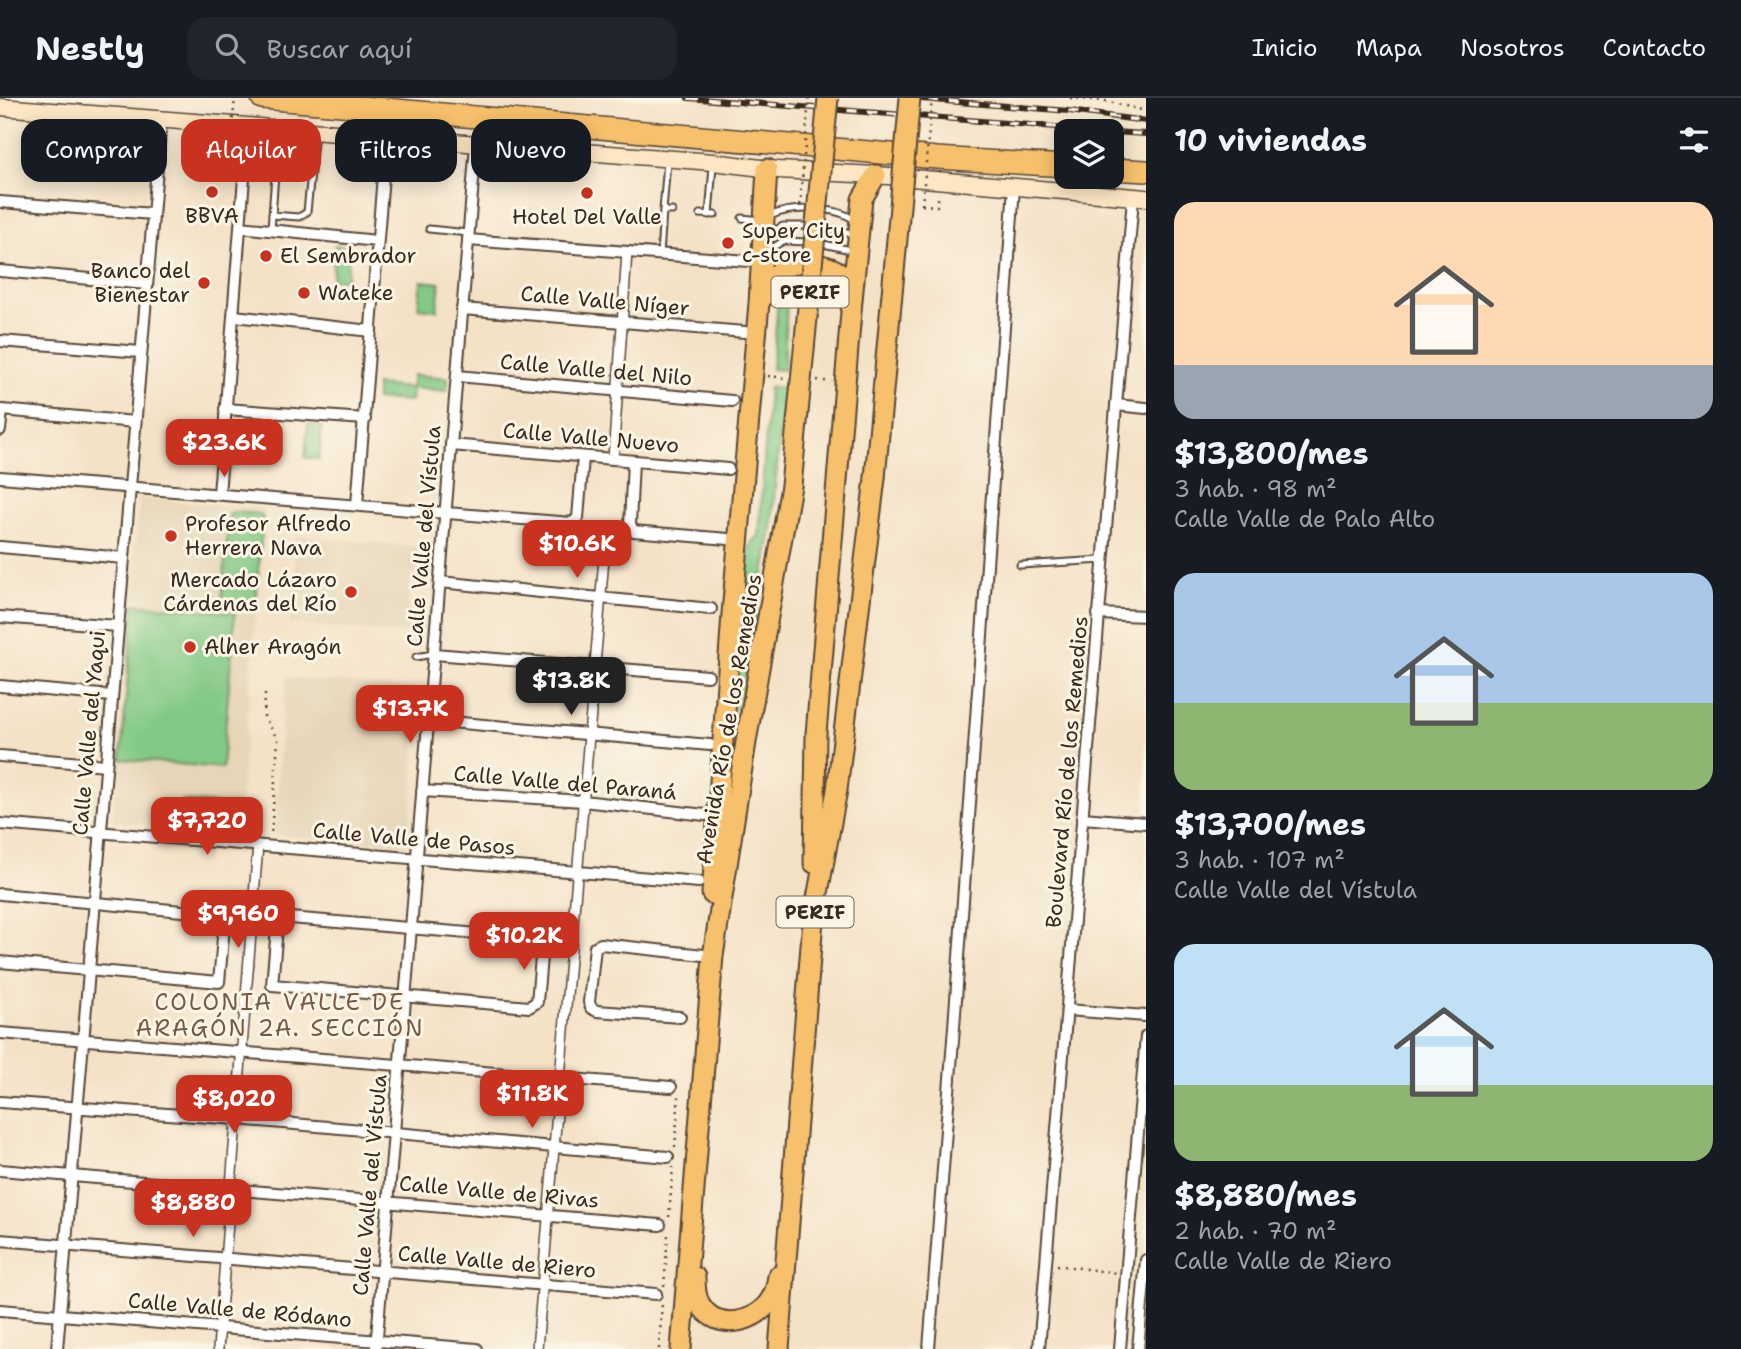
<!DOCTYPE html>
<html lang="es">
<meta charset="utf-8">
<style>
:root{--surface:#171b24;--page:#20242c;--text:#f1f3f6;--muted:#9ea1a6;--line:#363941;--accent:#c8321e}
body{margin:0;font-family:"Shantell Sans",sans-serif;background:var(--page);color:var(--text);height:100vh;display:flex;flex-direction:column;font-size:26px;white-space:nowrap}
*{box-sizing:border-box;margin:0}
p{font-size:23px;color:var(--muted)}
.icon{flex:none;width:38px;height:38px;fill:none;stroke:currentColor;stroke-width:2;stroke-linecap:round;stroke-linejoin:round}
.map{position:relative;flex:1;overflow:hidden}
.side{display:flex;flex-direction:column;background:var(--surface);width:595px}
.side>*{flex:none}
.banner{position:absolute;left:21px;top:21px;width:665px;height:63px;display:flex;gap:14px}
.buttons{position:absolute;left:1054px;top:21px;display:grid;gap:14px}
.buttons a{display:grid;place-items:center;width:70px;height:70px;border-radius:14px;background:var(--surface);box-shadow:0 4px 18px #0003;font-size:35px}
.price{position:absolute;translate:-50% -60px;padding:0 16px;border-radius:14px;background:var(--accent);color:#fff;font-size:23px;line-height:46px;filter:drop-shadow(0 2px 4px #0008)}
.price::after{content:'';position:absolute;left:50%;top:42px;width:21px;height:16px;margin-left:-10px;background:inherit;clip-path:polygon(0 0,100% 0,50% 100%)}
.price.current{background:#222;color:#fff}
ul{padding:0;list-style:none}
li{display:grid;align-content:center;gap:14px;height:371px;padding:0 28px}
li span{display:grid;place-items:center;height:217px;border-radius:21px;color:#555}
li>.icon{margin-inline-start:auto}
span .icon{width:126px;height:126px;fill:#fffc;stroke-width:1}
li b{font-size:30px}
h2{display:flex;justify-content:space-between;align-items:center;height:84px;padding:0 28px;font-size:30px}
.chip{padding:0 24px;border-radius:21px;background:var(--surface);box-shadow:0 4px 18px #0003;font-size:24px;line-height:63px}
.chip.current{background:var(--accent);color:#fff}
header{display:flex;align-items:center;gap:42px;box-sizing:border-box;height:98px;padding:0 35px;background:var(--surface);border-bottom:2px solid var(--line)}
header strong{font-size:33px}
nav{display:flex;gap:38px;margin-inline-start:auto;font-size:24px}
.search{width:490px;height:63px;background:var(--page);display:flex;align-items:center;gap:18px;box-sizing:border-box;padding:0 24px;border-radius:21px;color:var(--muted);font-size:26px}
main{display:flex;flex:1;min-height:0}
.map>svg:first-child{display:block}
</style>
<header>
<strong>Nestly</strong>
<div class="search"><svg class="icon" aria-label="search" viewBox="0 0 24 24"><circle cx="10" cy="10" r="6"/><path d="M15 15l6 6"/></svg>Buscar aquí</div>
<nav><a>Inicio</a><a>Mapa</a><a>Nosotros</a><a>Contacto</a></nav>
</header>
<main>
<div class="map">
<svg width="1146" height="1251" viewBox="0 0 1146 1251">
<rect width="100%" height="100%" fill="#fcf5e5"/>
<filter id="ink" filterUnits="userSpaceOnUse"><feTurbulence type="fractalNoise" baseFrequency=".0143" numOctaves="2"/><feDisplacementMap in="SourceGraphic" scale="14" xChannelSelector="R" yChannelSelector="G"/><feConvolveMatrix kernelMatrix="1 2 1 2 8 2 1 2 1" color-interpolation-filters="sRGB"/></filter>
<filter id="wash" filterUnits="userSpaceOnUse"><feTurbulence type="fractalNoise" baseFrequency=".00686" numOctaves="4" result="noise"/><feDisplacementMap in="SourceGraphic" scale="28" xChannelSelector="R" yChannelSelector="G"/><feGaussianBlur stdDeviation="1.57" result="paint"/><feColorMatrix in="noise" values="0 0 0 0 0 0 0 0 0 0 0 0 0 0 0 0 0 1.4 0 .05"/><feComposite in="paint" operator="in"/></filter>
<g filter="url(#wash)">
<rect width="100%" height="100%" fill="#f4e2c7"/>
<!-- built -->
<g fill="#e6d6b7">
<polygon points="139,400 264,411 238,734 113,723"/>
<polygon points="297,438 431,450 430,476 411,475 408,512 426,514 425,537 290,526"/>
<polygon points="286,579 420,591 408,748 273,737"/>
</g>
<!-- green -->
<g fill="#82c985" stroke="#5e7a52" stroke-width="2">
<polygon points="335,147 349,149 347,182 332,181"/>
<polygon points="788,177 784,272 772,271 780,180"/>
<polygon points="421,183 440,185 437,212 418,210"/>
<polygon points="413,277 448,280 447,293 412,290 411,303 376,301 376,287 411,290"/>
<polygon points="769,289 784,290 771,436 736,630 735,596 742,477 752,443 759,438"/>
<polygon points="308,326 322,328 319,361 305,360"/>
<polygon points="233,414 260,416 263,420 256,502 253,506 225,503 222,499 229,418"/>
<polygon points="134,506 235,515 222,670 121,661"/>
<polygon points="182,703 240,708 238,734 180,728"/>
</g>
</g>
<g filter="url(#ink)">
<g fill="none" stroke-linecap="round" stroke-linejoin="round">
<!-- service casing -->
<g stroke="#574637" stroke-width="9">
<g id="service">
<polyline points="667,64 663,113 672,113"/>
<polyline points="700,116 715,117"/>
<polyline points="272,117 299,119 307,114 315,35"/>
<polyline points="709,117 713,68"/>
<path d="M770 118C789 108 837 108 854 122"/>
<polyline points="742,120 761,122"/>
<polyline points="820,129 847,134 853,139"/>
<polyline points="429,131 468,135"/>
<polyline points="271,132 278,34"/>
<polyline points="769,135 783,128 810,128"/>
<polyline points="819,145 846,151 852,155"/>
<polyline points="766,154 783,143 809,144"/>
<polyline points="660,157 663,113"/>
<polyline points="1020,467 1103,462"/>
<polyline points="416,559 433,556"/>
</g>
</g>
<!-- pedestrian casing -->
<g stroke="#574637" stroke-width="12">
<g id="pedestrian">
<polyline points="613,361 627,154"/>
<polyline points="218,1251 258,747"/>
<polyline points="537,1251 606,437"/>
</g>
</g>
<!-- minor casing -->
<g stroke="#574637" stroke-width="14">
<g id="minor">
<polyline points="0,104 153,116"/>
<polyline points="240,129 377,143"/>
<polyline points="468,142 749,163"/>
<polyline points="0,173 147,186"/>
<polyline points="462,211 745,234"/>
<polyline points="234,218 371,233"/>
<polyline points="0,243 141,254"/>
<polyline points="457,278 732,303"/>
<polyline points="1116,307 1146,310"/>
<polyline points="225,311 365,321"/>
<polyline points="0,332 2,312 135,324"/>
<polyline points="451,347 728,371"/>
<polyline points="633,363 630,426 633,433 728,441"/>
<polyline points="0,379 572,425 578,420 583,359"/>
<polyline points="219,396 248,29"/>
<polyline points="357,407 386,39"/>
<polyline points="0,449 124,460"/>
<polyline points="440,484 711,511"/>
<polyline points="1098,516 1146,518"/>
<polyline points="0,519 118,528"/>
<polyline points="434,556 708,578"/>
<polyline points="0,588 112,598"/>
<polyline points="428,622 710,647"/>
<polyline points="0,658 106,667"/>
<polyline points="422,693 583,703 705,717"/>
<polyline points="1082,720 1146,725"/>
<polyline points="0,726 699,784"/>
<polyline points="0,796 225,817 219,884 0,864"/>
<polygon points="278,819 538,841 542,848 537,904 529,909 272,887"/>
<polyline points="1067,912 1146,918"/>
<polyline points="680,919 597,913 591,910 589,904 595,849 601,846 713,858"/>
<polyline points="0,935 671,989"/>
<polyline points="0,1004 237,1021 668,1059"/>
<polyline points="0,1072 660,1127"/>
<polyline points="0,1142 656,1196"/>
<polyline points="0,1212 477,1251"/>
<polyline points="57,1251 161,23"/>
<polyline points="376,1251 476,47"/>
<polyline points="929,1251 954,929 1014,89"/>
<polyline points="1039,1251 1133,100"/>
<polyline points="1120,1251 1146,938"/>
<polyline points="1138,1251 1146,1162"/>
</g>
</g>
<!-- secondary casing -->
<g stroke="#574637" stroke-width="19">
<polyline id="secondary" points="0,9 713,64 778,72 876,77 1146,100"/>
</g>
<!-- trunk casing -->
<g stroke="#574637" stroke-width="23">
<g id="trunk">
<path d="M761 202C766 191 773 177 783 171 798 161 834 165 845 180 848 185 850 194 852 201"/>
<polyline points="814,765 816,636 852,202 862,101 876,77"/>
<polyline points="712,796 732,516 759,205 767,71"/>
<path d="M695 1179C695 1188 695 1198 700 1206 716 1235 759 1225 772 1199 776 1193 777 1185 778 1178"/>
<polyline points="681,1251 713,858 746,644 791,388"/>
<polyline points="779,1251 813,822 837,692 875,380"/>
</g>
</g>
<!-- motorway casing -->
<g stroke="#574637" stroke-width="24">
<g id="motorway">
<polyline points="262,0 937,60 1066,68"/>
<polyline points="1111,71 1146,73"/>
</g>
</g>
<!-- path -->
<g stroke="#574637" stroke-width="2.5" stroke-dasharray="2 5" stroke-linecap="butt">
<polyline points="1070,0 1105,3 1146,13"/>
<polyline points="194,36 193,45 230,49"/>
<polyline points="922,107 937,108 939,95"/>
<polyline points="768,278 786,280"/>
<polyline points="817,282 831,284"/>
<polyline points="265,596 264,618 278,642 271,736"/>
<polyline points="675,1049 679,996"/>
<polyline points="669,1119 673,1069"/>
<polyline points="1057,1167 1116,1175"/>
<polyline points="664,1188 668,1136"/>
<polyline points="659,1251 662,1205"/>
</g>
<!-- service -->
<use href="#service" stroke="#fff" stroke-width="5"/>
<!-- pedestrian -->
<use href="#pedestrian" stroke="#fff" stroke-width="9"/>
<!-- minor -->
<use href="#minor" stroke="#fff" stroke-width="10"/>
<!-- secondary -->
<use href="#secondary" stroke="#fce6c4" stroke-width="16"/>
<!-- trunk -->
<use href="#trunk" stroke="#f7c06c" stroke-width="19"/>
<!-- motorway -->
<use href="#motorway" stroke="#f7c06c" stroke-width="21"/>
<!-- rail casing -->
<g stroke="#3b2a1e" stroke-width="6">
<g id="rail">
<polyline points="688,0 1107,33"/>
<polyline points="909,0 1069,13 1146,23"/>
<polyline points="1111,34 1146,36"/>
</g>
</g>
<!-- rail -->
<use href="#rail" stroke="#fcf5e5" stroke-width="3.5" stroke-dasharray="10" stroke-linecap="butt"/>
<!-- trunk-bridge casing -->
<g stroke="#574637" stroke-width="23" stroke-linecap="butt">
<g id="trunk-bridge">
<polyline points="875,380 910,0"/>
<polyline points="791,388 828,0"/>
</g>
</g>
<!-- path-bridge -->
<g stroke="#574637" stroke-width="2.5" stroke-dasharray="2 5" stroke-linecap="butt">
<polyline points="230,49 235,0"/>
<polyline points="800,107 809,0"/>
<polyline points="922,107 932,0"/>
</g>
<!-- trunk-bridge -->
<use href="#trunk-bridge" stroke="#f7c06c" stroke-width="19"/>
</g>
</g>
<!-- markers -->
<g fill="#c8321e" stroke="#fcf5e5" stroke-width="2.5">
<circle cx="212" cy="94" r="7"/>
<circle cx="587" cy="95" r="7"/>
<circle cx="728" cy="145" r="7"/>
<circle cx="266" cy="158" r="7"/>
<circle cx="204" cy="185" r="7"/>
<circle cx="304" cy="195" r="7"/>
<circle cx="171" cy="438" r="7"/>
<circle cx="351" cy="494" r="7"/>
<circle cx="190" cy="549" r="7"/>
</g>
<g text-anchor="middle" stroke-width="6" stroke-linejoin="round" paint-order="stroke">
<!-- shield labels -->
<g fill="#fcf5e5" stroke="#75675a" stroke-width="2">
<rect x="771.5" y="178.5" width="77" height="31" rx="5"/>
<rect x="776.5" y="798.5" width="77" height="31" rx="5"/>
</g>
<g font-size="19" font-weight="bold" fill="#3b2a1e">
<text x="810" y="201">PERIF</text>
<text x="815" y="821">PERIF</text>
</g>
<!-- poi labels -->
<g font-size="21" fill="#3b2a1e" stroke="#fcf5e5" text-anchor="start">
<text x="212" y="125" text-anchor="middle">BBVA</text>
<text x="587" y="126" text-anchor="middle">Hotel Del Valle</text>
<text x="742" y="140">Super City<tspan x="742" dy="24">c-store</tspan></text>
<text x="280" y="165">El Sembrador</text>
<text x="190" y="180" text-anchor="end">Banco del<tspan x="190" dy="24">Bienestar</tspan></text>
<text x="318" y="202">Wateke</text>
<text x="185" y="433">Profesor Alfredo<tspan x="185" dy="24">Herrera Nava</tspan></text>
<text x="337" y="489" text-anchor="end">Mercado Lázaro<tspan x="337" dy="24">Cárdenas del Río</tspan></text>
<text x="204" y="556">Alher Aragón</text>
</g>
<!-- street labels -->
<g font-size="21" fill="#3b2a1e" stroke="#fcf5e5">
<text transform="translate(605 203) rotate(5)" y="7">Calle Valle Níger</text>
<text transform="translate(596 272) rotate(5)" y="7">Calle Valle del Nilo</text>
<text transform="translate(591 340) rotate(5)" y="7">Calle Valle Nuevo</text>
<text transform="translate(424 438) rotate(-85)" y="7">Calle Valle del Vístula</text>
<text transform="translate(729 621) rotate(-80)" y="7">Avenida Río de los Remedios</text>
<text transform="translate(89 635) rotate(-85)" y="7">Calle Valle del Yaqui</text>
<text transform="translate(1067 674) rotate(-85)" y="7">Boulevard Río de los Remedios</text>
<text transform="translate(565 685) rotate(5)" y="7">Calle Valle del Paraná</text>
<text transform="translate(414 741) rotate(5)" y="7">Calle Valle de Pasos</text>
<text transform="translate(370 1087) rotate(-85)" y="7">Calle Valle del Vístula</text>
<text transform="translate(499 1094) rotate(5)" y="7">Calle Valle de Rivas</text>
<text transform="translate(497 1164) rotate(5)" y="7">Calle Valle de Riero</text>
<text transform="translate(240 1212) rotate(5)" y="7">Calle Valle de Ródano</text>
</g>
<!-- neighbourhood labels -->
<g font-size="23" letter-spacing="2" fill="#765a45" stroke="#fcf5e5">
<text x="280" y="912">COLONIA VALLE DE<tspan x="280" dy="26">ARAGÓN 2A. SECCIÓN</tspan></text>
</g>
</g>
</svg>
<div class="buttons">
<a><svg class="icon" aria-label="layers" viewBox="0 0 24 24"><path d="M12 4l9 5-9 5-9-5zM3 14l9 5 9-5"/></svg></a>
</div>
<b class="price" style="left:224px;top:381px">$23.6K</b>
<b class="price" style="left:577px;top:482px">$10.6K</b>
<b class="price current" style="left:571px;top:619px">$13.8K</b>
<b class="price" style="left:410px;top:647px">$13.7K</b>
<b class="price" style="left:207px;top:759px">$7,720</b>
<b class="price" style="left:238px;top:852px">$9,960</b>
<b class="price" style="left:524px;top:874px">$10.2K</b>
<b class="price" style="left:532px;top:1032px">$11.8K</b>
<b class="price" style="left:234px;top:1037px">$8,020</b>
<b class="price" style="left:193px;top:1141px">$8,880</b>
<div class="banner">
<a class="chip">Comprar</a>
<a class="chip current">Alquilar</a>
<a class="chip">Filtros</a>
<a class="chip">Nuevo</a>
</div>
</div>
<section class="side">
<h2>10 viviendas<svg class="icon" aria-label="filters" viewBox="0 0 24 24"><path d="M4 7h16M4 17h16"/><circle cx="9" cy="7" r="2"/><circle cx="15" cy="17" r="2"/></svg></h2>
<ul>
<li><span style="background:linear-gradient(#ffd9b3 75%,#9aa5b1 0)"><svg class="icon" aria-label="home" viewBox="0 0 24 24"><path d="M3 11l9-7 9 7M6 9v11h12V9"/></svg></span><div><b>$13,800/mes</b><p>3 hab. · 98 m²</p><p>Calle Valle de Palo Alto</p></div></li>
<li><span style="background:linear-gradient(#a9c7e8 60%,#8fb573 0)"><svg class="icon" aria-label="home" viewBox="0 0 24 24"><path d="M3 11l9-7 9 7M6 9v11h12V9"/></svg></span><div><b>$13,700/mes</b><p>3 hab. · 107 m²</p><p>Calle Valle del Vístula</p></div></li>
<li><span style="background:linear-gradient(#bfe0f5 65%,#8fb573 0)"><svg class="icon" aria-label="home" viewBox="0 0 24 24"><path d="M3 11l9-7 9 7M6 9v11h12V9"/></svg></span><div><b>$8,880/mes</b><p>2 hab. · 70 m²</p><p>Calle Valle de Riero</p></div></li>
</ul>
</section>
</main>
